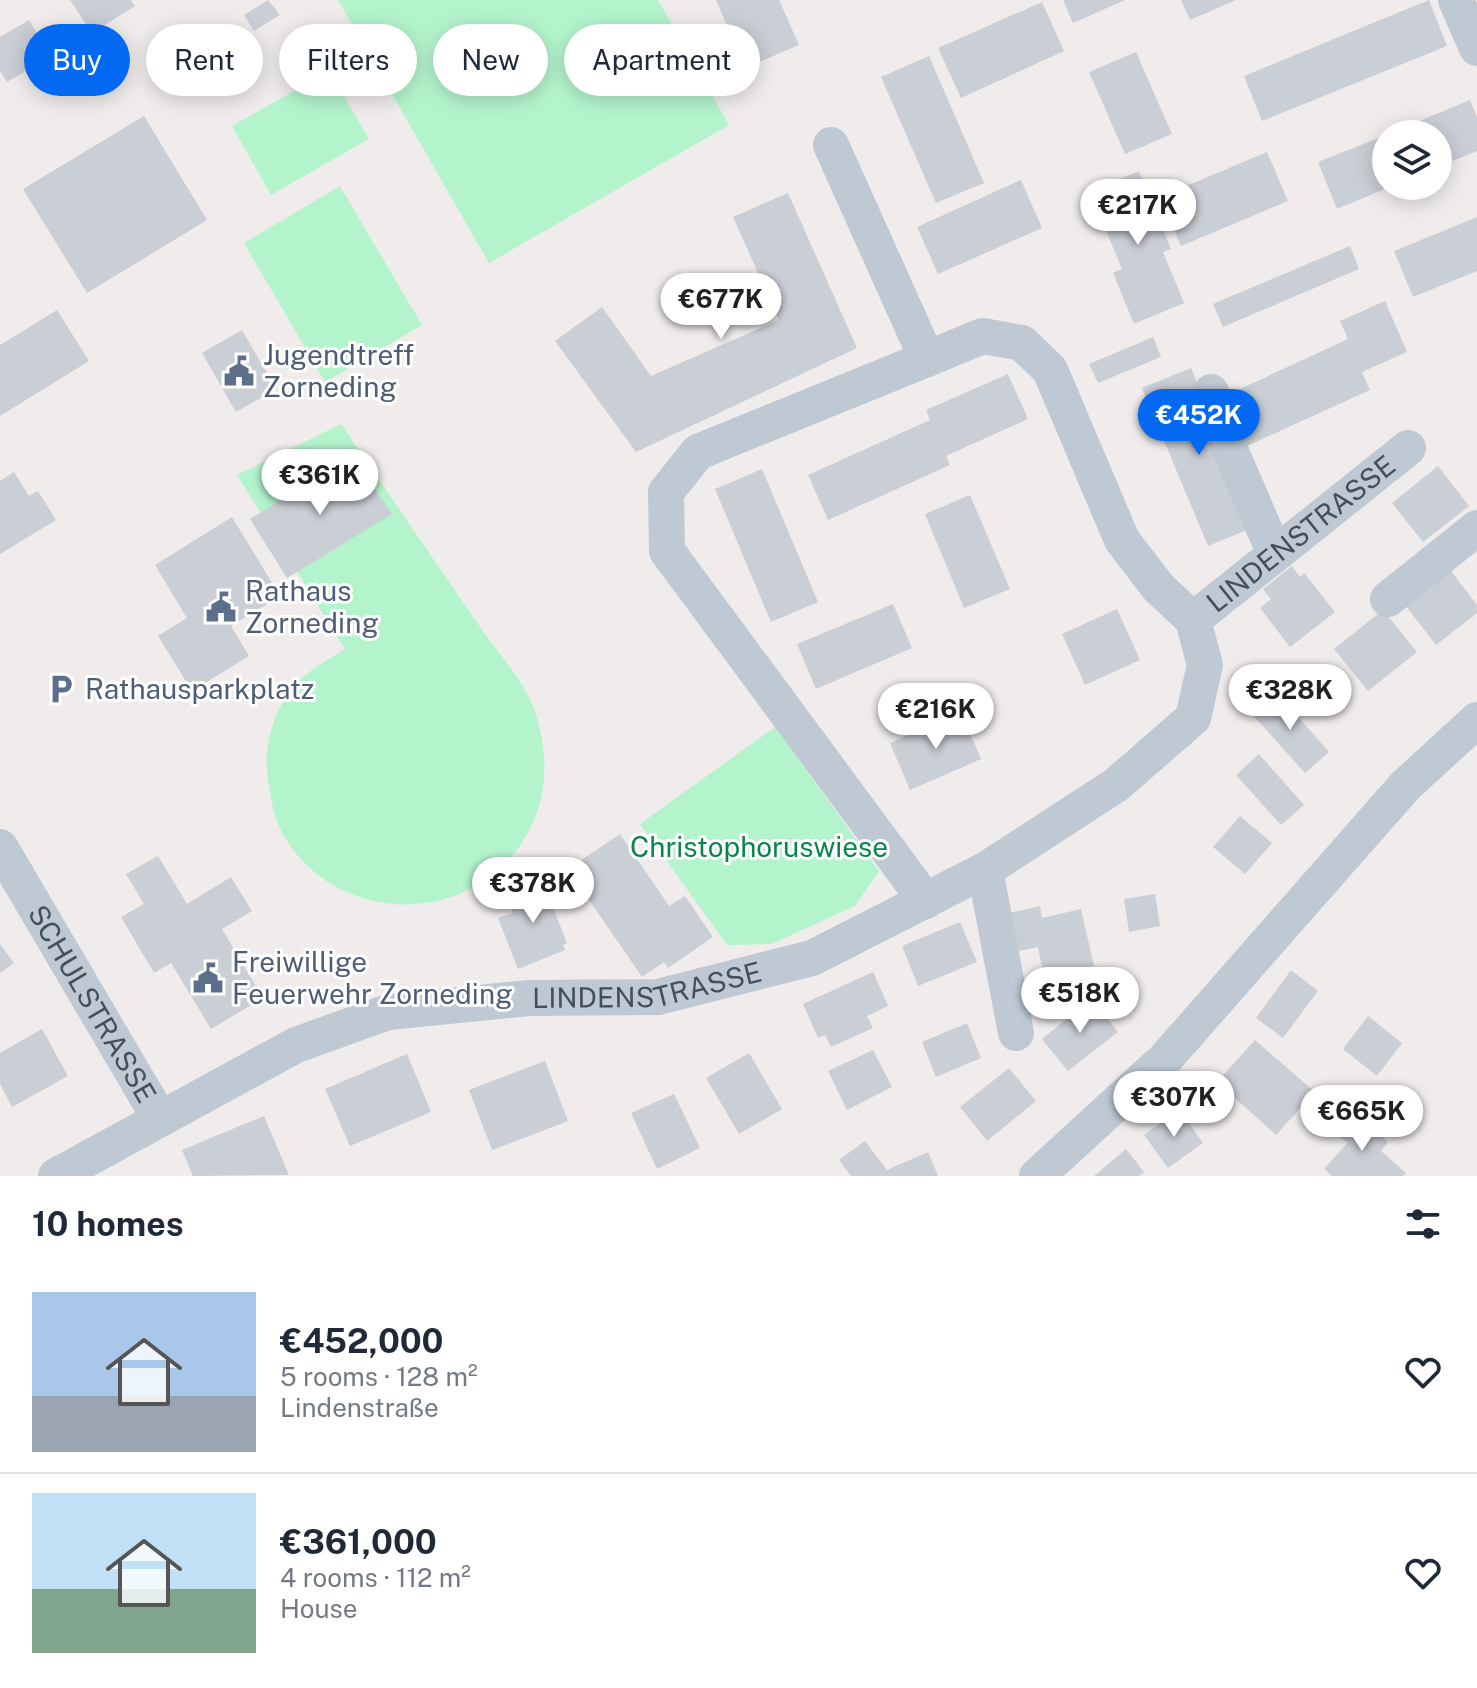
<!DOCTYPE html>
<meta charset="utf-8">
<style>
:root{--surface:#fff;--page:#f2f2f3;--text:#1f2937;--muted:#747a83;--line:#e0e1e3;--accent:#0469f2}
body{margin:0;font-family:"Public Sans",sans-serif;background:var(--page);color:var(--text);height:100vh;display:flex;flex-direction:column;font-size:30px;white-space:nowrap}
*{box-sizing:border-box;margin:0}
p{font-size:26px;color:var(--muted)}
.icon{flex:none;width:44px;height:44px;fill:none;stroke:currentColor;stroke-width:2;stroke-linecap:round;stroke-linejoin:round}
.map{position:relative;height:1176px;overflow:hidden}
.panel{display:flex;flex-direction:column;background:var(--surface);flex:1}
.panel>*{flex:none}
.guide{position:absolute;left:24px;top:24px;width:800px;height:72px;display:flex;gap:16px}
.controls{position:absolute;left:1372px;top:120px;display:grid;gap:16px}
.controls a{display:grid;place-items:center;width:80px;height:80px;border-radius:50%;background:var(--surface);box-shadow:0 4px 20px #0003;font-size:40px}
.price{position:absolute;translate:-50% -68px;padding:0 18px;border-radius:28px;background:#fff;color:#222;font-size:26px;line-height:52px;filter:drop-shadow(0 2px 4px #0008)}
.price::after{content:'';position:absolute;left:50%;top:48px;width:24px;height:18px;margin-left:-12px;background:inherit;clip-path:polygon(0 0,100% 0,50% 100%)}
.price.on{background:var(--accent);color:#fff}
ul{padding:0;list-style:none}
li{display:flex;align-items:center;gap:24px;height:200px;padding:0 32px}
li+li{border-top:2px solid var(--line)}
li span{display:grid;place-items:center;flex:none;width:224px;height:160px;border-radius:0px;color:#555}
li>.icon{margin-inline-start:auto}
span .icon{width:96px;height:96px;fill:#fffc;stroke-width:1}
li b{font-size:34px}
h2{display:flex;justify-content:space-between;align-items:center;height:96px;padding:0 32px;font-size:34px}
.pill{padding:0 28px;border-radius:36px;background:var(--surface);box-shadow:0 4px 20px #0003;font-size:28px;line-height:72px}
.pill.on{background:var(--accent);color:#fff}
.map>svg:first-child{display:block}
</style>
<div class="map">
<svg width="1477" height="1176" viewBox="0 0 1477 1176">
<rect width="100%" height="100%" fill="#f0ecec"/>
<!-- green -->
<g fill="#b4f4cd">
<polygon points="338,0 658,0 729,125 489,263"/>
<polygon points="329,71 369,139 271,195 232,126"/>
<polygon points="340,186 422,325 325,382 244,243"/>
<path d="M341 424C386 490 432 557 478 624 495 650 524 680 534 709 551 757 548 806 519 847 464 924 346 923 291 847 276 827 271 804 268 779 263 748 272 714 292 689 305 671 327 661 345 649L237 475Z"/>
<polygon points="775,727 879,871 855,906 771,944 727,945 640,824"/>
</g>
<!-- building -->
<g fill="#caced5">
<polygon points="70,0 131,0 135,6 92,33"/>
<polygon points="268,0 280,15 254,31 244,15"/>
<polygon points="716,0 779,0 799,45 745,68"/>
<polygon points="1063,0 1125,0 1073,23"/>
<polygon points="1181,0 1236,0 1190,20"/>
<polygon points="1429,0 1447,46 1262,121 1244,76"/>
<polygon points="1042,2 1064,51 961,98 938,48"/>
<polygon points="29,20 51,57 7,82 0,71 0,37"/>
<polygon points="1136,52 1172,134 1125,154 1089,72"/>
<polygon points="929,56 984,183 936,203 881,77"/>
<polygon points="1470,100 1477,117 1477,151 1438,167 1438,134 1388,134"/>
<polygon points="144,116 207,220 87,293 23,189"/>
<polygon points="1386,135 1386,186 1392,186 1337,209 1318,162"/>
<polygon points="1267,152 1288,201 1181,246 1160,197"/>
<polygon points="1139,171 1171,249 1163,252 1184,303 1134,324 1113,273 1122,269 1090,192"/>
<polygon points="1021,180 1042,228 938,274 917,227"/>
<polygon points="788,193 857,348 636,452 555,341 602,307 651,376 779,320 733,217"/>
<polygon points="1477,217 1477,271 1413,297 1394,251"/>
<polygon points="1350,246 1359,269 1223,327 1213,304"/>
<polygon points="1385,301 1407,352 1362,372 1370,390 1236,451 1214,401 1348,339 1340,321"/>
<polygon points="57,310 89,361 0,416 0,345"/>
<polygon points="242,330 276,389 236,412 202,353"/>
<polygon points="1153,337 1161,357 1098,383 1089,364"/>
<polygon points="1191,368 1256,526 1208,546 1142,388"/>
<polygon points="1008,374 1028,419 946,456 950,465 828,520 808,475 930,420 926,410"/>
<polygon points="352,456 392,514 287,578 250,519"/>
<polygon points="1438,466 1469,506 1423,542 1392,503"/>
<polygon points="762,469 818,602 771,622 715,489"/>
<polygon points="14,472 29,496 38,491 56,520 0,554 0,481"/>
<polygon points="970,495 1010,589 964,608 925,514"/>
<polygon points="232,517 280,596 231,626 249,656 192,691 158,636 187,618 155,565"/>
<polygon points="1292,566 1300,577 1304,573 1335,612 1290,647 1260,608 1271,599 1263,589"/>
<polygon points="1451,571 1477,605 1477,613 1436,645 1406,606"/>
<polygon points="893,604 912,648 816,689 797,644"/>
<polygon points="1117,609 1140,660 1085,685 1062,634"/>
<polygon points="1383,610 1417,652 1368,691 1334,649"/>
<polygon points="1275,691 1329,752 1305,773 1251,713"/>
<polygon points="961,712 981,759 910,790 890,743"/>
<polygon points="1259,754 1304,805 1281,825 1236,775"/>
<polygon points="1240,816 1272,843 1245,874 1213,847"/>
<polygon points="620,834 669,906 685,896 713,937 668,968 664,962 642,977 568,869"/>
<polygon points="158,856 187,904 231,877 252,911 222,929 263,998 211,1029 171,963 154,973 121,917 144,904 126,874"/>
<polygon points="550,880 561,907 554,910 567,943 563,945 565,950 518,969 498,918 513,913 506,897"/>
<polygon points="1155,894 1160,926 1129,932 1124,899"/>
<polygon points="1040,906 1042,918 1081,909 1094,966 1044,977 1038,947 1010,953 1001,915"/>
<polygon points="960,922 977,962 918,986 902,946"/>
<polygon points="0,944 14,963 0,973"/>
<polygon points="1291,970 1318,991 1283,1038 1256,1018"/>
<polygon points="873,972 888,1006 867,1016 873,1028 831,1047 825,1035 818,1038 803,1004"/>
<polygon points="1092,999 1118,1032 1068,1071 1042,1039"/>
<polygon points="1368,1016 1402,1043 1377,1076 1343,1049"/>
<polygon points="967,1023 981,1058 936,1077 922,1042"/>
<polygon points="42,1029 68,1076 12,1107 0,1084 0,1053"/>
<polygon points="1255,1040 1315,1092 1276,1135 1217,1082"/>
<polygon points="873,1050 892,1087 847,1110 828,1071"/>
<polygon points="749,1053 782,1109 739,1134 706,1078"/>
<polygon points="407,1054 431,1112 350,1146 325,1089"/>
<polygon points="545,1061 568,1121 492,1150 469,1090"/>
<polygon points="1009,1068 1036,1101 987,1141 960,1107"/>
<polygon points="674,1094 700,1148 657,1169 631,1113"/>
<polygon points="1179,1109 1203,1143 1168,1168 1144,1135"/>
<polygon points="1356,1114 1388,1142 1381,1151 1406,1173 1403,1176 1332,1176 1324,1169 1347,1143 1338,1135"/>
<polygon points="264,1116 289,1175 193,1176 182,1150"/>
<polygon points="865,1141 887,1170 928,1152 938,1176 851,1176 839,1160"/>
<polygon points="1126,1149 1144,1172 1139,1176 1094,1176"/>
</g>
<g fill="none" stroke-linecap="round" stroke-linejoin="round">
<!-- minor -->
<g stroke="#bec9d4" stroke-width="36">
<polyline points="1456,0 1477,48"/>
<polyline points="831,145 927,359"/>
<polyline points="1211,392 1208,398 1275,554"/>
<polyline points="1388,599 1477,528"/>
<path id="s1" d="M1193 620 1408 448"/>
<path id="s2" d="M0 847 160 1119"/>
<polyline points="985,870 1016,1033"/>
<path id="s3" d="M56 1176 296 1045 388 1012 529 998 658 997 812 958 985 870 1116 785 1193 718 1205 665 1193 620 1158 587 1122 540 1050 370 1022 343 983 336 698 452 666 492 667 551 926 901"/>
<polyline points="1037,1176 1165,1059 1405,786 1477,720"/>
</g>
</g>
<!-- icons -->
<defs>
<g id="civic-bare" transform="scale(2.4)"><path d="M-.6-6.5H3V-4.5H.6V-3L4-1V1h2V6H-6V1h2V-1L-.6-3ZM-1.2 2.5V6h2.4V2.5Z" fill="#5c6f8a" stroke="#fff" stroke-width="2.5" paint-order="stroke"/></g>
<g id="parking-bare" transform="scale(2.4)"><path d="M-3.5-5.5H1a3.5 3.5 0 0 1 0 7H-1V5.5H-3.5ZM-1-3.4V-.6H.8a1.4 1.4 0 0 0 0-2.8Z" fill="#5c6f8a" stroke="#fff" stroke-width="2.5" paint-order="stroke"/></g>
</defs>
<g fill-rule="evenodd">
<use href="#civic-bare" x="239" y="371"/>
<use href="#civic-bare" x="221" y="607"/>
<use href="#parking-bare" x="61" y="689"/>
<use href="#civic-bare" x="208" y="978"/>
</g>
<g text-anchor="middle" stroke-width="6" stroke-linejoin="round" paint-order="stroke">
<!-- service labels -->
<g font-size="28" fill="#4e5e75" stroke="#fff" text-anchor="start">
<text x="263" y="365">Jugendtreff<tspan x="263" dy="32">Zorneding</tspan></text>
<text x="245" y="601">Rathaus<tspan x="245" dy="32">Zorneding</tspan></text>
<text x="85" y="699">Rathausparkplatz</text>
<text x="232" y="972">Freiwillige<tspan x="232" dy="32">Feuerwehr Zorneding</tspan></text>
</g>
<!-- street labels -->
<g font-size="28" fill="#43505c" stroke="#fff">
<text dy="10" stroke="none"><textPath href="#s1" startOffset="138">LINDENSTRASSE</textPath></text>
<text dy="10" stroke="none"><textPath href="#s3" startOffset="632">LINDENSTRASSE</textPath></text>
<text dy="10" stroke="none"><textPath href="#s2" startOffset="182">SCHULSTRASSE</textPath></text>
</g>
<!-- park labels -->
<g font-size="28" fill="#0c854a" stroke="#fff">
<text x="759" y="857">Christophoruswiese</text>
</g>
</g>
</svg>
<div class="controls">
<a><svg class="icon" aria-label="layers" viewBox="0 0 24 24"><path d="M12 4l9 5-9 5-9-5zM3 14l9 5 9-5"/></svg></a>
</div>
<b class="price" style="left:1138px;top:247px">€217K</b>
<b class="price" style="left:721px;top:341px">€677K</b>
<b class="price on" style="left:1199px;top:457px">€452K</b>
<b class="price" style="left:320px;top:517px">€361K</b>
<b class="price" style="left:1290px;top:732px">€328K</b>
<b class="price" style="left:936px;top:751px">€216K</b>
<b class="price" style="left:533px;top:925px">€378K</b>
<b class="price" style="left:1080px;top:1035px">€518K</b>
<b class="price" style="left:1174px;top:1139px">€307K</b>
<b class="price" style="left:1362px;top:1153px">€665K</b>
<div class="guide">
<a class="pill on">Buy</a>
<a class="pill">Rent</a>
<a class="pill">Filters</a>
<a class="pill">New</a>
<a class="pill">Apartment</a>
</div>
</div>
<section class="panel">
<h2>10 homes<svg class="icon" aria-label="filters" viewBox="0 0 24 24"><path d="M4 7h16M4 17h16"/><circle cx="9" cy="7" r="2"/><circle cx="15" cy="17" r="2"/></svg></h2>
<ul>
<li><span style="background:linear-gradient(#a9c7e8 65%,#9aa5b1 0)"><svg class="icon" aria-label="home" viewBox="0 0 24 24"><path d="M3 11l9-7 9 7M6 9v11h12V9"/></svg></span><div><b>€452,000</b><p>5 rooms · 128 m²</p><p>Lindenstraße</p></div><svg class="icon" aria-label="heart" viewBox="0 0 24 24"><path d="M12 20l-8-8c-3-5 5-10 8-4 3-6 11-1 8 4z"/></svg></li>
<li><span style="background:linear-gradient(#bfe0f5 60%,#7fa58c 0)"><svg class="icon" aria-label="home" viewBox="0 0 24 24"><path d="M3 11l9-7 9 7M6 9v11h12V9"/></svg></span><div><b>€361,000</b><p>4 rooms · 112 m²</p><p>House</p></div><svg class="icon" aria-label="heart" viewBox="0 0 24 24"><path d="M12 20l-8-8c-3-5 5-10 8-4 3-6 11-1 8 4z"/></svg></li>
</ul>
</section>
